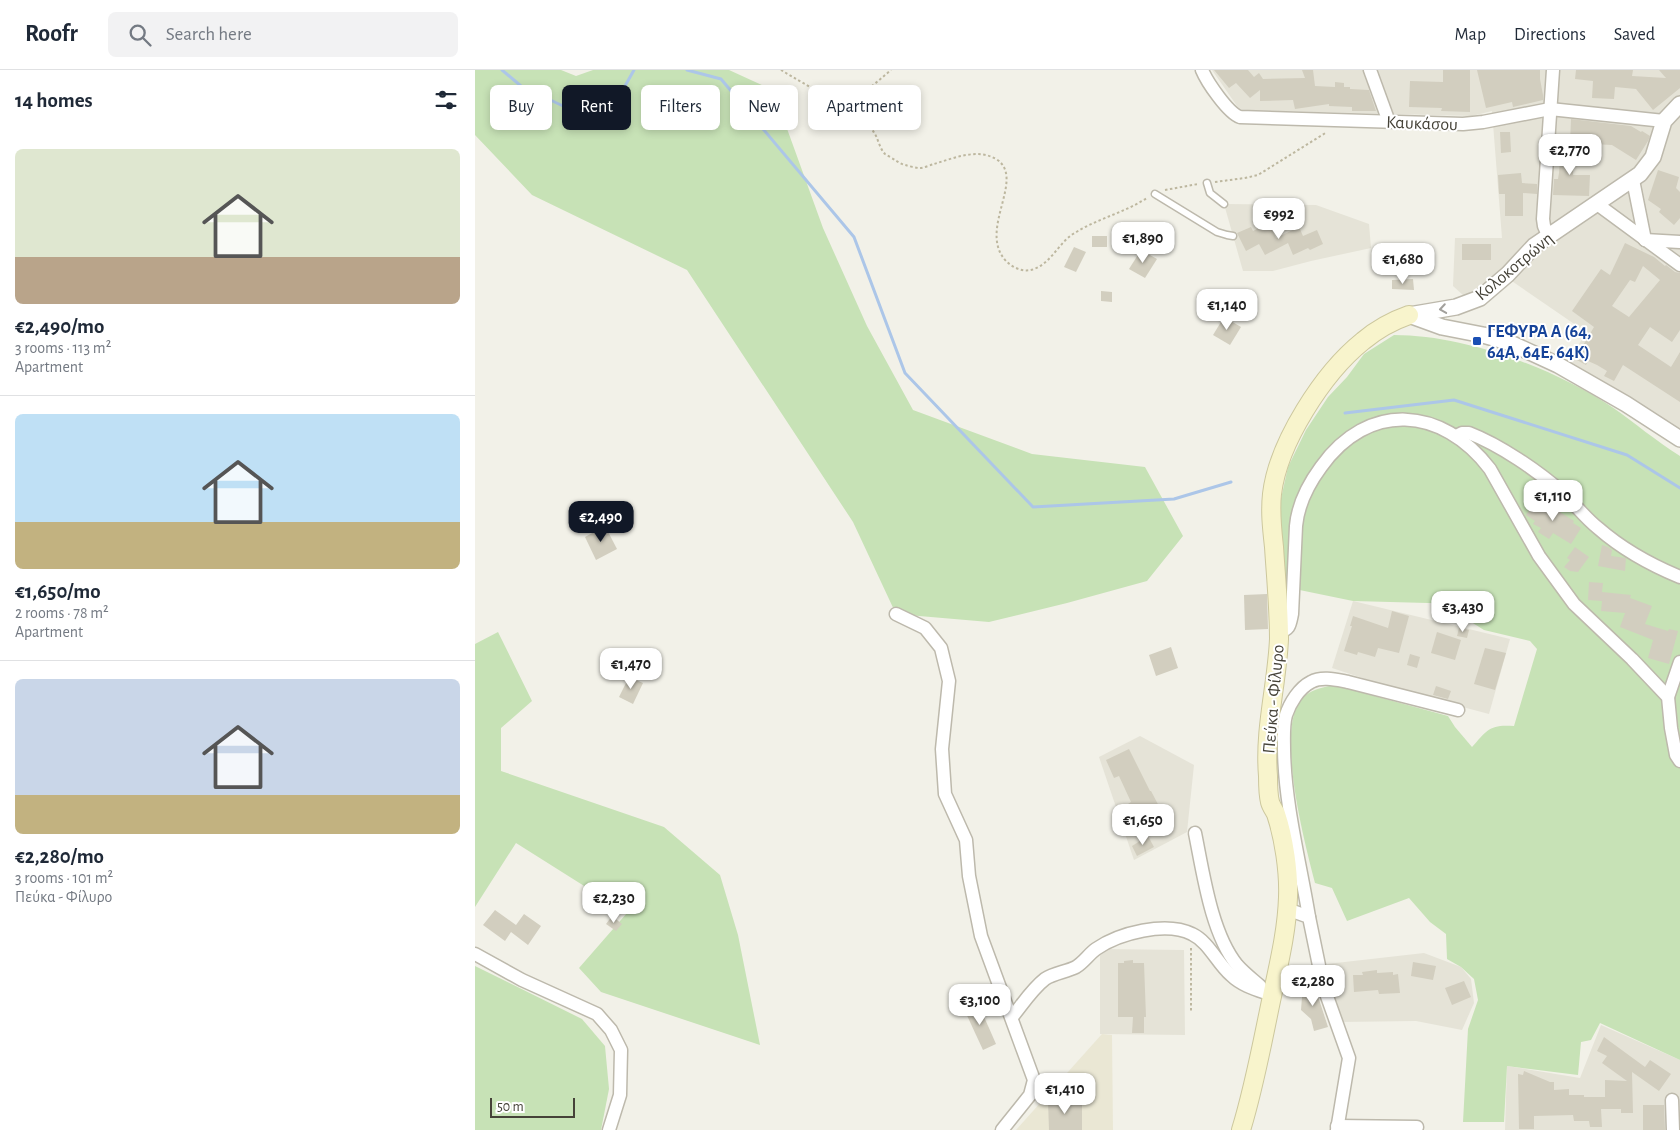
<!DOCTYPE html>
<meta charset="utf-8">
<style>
:root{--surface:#fff;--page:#f2f2f3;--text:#1f2937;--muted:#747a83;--line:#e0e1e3;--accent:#111827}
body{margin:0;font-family:"Alegreya Sans",sans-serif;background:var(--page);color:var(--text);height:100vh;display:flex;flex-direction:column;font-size:19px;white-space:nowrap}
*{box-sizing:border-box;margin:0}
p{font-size:16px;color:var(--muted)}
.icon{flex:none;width:28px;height:28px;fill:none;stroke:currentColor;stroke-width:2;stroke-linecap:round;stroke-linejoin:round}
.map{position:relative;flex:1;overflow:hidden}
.details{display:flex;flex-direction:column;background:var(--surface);width:475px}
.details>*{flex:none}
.top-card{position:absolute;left:15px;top:15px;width:475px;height:45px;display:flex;gap:10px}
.scale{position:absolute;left:15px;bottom:12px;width:85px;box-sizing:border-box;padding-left:5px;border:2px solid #454238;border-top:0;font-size:14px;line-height:18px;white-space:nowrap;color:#454238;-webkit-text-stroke:4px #fff;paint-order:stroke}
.price{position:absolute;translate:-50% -42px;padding:0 11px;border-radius:10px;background:#fff;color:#222;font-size:16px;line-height:32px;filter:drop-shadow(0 1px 2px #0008)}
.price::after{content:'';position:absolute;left:50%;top:30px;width:15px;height:11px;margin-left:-8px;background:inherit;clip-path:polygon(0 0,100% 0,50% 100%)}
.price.current{background:var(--accent);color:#fff}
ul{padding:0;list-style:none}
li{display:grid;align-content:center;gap:10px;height:265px;padding:0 15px}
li+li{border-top:1px solid var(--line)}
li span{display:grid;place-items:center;height:155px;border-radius:8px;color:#555}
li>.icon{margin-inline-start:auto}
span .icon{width:90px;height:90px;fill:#fffc;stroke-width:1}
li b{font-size:21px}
h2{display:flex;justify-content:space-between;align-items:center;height:60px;padding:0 15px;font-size:21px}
.pill{padding:0 18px;border-radius:8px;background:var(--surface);box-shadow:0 2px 8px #0003;font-size:18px;line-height:45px}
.pill.current{background:var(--accent);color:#fff}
header{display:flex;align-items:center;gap:30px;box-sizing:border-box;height:70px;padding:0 25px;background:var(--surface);border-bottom:1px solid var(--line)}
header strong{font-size:24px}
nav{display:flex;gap:28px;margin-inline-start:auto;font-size:18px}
.search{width:350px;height:45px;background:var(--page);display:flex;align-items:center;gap:12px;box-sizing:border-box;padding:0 18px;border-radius:8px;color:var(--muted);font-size:19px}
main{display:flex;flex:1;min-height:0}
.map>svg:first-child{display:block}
</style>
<header>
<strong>Roofr</strong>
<div class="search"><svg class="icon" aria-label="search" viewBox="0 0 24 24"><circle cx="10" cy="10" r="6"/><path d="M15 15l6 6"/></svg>Search here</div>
<nav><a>Map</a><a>Directions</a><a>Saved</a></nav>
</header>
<main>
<section class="details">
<h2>14 homes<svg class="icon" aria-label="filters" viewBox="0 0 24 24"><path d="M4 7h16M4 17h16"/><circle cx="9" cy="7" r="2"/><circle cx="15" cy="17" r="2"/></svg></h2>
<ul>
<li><span style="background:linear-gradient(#dfe7d0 70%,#b9a48a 0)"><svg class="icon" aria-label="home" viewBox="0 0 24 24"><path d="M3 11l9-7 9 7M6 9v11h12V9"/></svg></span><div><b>€2,490/mo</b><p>3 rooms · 113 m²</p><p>Apartment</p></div></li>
<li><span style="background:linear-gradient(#bfe0f5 70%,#c2b280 0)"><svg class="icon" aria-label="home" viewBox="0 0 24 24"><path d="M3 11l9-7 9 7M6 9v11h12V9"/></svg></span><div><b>€1,650/mo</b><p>2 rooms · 78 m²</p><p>Apartment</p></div></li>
<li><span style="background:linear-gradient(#c9d6e8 75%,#c2b280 0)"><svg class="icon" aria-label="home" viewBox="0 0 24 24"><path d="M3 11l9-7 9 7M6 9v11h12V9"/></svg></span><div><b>€2,280/mo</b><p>3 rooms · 101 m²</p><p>Πεύκα - Φίλυρο</p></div></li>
</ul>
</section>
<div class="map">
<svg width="1205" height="1060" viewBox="0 0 1205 1060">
<rect width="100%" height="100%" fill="#f2f1e8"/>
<!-- residential -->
<g fill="#e5e3d7">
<polygon points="737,0 1205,0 1205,359 1093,293 1111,262 1025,203 1012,213 989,226 978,216 980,168 1027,168 1017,41 997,46 767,40 762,36"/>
<polygon points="749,134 841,135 894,154 896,178 836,191 798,201 768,201"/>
<polygon points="878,531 1035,569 1014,644 924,620 857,598"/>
<polygon points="665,666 719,695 712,762 659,790 624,687"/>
<polygon points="625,879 709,880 710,965 625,964"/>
<polygon points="949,883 986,897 996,909 999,933 987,960 941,951 865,952 860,936 852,894"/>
<polygon points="1126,955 1205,990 1205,1060 1030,1060 1032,996 1105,1008"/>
</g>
<!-- education -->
<polygon fill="#eae7d4" points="627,964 637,965 638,1060 541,1060"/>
<!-- green -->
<g fill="#c7e2b6">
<polygon points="0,0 86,0 101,6 118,0 254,0 298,20 348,158 392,256 438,340 557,384 670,397 708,466 672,511 592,533 514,552 421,544 378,452 212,200 57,125 0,65"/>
<path d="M919 265C990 265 1078 298 1137 337 1160 353 1181 371 1205 386V990L1125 953 1116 970 1106 972 1103 1005 1032 996 1029 1052H988L993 959 1003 930 999 909 986 897 972 889 971 864 955 852 934 828 872 851 857 818 840 813C831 777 796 650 831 625 838 619 850 617 859 615L973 646 980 657 997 677C1012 660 1015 654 1039 656L1062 579 1055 571 1009 560 993 550 990 534 878 531 810 517 805 433 813 397 831 360 853 327 872 307 889 284Z"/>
<polygon points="23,562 57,631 26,658 26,701 189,757 245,805 263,865 285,975 126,922 104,898 152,843 41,773 0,837 0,574"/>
<polygon points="0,896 107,949 130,976 134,1019 126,1060 0,1060"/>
</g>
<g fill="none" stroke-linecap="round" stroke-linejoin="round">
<!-- stream -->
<g stroke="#acc6e8" stroke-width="3">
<polyline points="27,0 46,16 128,55 159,0"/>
<polyline points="212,0 246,9 379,167 430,303 558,437 699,429 756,412"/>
<polyline points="870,343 979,330 1152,385 1205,418"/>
</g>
</g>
<!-- building -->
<g fill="#d2cebf" fill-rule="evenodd">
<polygon points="739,0 773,0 779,7 784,3 788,9 830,8 827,0 838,0 840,16 860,17 860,12 869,13 869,17 875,17 875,19 894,20 901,41 877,41 877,37 854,36 854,34 820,39 818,30 785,31 785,20 775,28 761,13 754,18"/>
<polygon points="968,0 995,0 995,42 966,41 967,38 934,37 935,11 968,12"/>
<polygon points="1002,0 1065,0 1065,9 1068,25 1068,30 1038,37 1037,32 1011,38"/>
<polygon points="1101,0 1158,0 1157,6 1191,8 1184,0 1205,0 1205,18 1178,40 1161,19 1140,17 1139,29 1117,28 1118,11 1100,9"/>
<polygon points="1096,49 1156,56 1166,62 1167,61 1175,66 1173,71 1161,90 1137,75 1095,73"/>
<polygon points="1025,62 1035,62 1036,82 1026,83"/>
<polygon points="1086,73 1099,74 1098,105 1115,105 1114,126 1078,125 1079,109 1083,109 1084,103"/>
<polygon points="1183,100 1204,107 1201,118 1205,122 1205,148 1199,155 1184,142 1186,139 1173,130"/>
<polygon points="1046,103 1047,113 1062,114 1062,124 1048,123 1048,146 1030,146 1030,124 1024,124 1023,105"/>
<polygon points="794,153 801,168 824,157 828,166 842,160 848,174 835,180 833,178 818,185 813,173 790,185 784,174 771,181 762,163 776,157 778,161"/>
<rect x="617" y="166" width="15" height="11"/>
<path d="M1150 173 1179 187 1190 196 1191 195 1200 202 1205 203V260L1197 272 1175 257 1163 275 1196 297 1205 282V332L1148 295 1139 311 1129 306 1132 301 1122 295 1113 291 1111 295 1100 289 1119 257 1097 241 1126 199 1135 205ZM1168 196 1185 210 1154 247 1137 236 1155 210 1160 212Z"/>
<rect x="987" y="174" width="29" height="16"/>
<polygon points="599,177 611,182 601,202 589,197"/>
<polygon points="666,180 682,189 670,208 654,199"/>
<polygon points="938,209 939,220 917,219 917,210"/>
<polygon points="626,221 637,222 637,232 626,231"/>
<polygon points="749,247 766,257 755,275 738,265"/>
<polygon points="1063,428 1099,451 1098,453 1106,458 1096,474 1078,463 1074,469 1063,462 1066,458 1058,454 1060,451 1051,445"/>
<polygon points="130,456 142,479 121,490 110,467"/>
<polygon points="1127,475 1133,477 1137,480 1136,486 1151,488 1150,501 1123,496"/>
<polygon points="1100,477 1114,487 1103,502 1095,501 1089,497 1095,490 1092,488"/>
<polygon points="1114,512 1128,513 1127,522 1156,525 1155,528 1177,536 1170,554 1193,561 1194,559 1203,561 1194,594 1173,588 1178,570 1145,557 1150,543 1126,541 1127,531 1113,530"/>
<polygon points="792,524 793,559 770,560 769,525"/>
<polygon points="917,541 934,546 924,583 903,578 900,587 883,582 882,585 869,581 877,556 875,556 878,546 913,558"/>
<polygon points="984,558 994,560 992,568 982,566"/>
<polygon points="962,562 986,570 980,590 956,583"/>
<polygon points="696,577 703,598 681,606 674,585"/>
<polygon points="1010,578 1031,583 1020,620 999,614"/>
<polygon points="935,584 945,587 942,598 932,595"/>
<polygon points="154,607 168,613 158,634 144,627"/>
<polygon points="961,616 976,621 973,629 958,625"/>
<polygon points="654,679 675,721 676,721 686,740 663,752 653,734 656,732 644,706 639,708 631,690"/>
<polygon points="673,766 679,777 662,786 657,776"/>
<polygon points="20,840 41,855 49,844 66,856 53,875 36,862 30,871 8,855"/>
<polygon points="137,846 147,854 141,861 131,854"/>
<polygon points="658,890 658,893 669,893 671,947 669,947 669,963 657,963 658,947 643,947 643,893 649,893 649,891"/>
<polygon points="938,892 961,896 958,910 936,906"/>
<polygon points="902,900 902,903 918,902 918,905 923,904 925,923 904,924 903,920 879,922 878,905 888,905 887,902"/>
<polygon points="989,911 996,927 977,935 970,918"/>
<polygon points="830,912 839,914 853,957 839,961 836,949 826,940 827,927 830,926"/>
<polygon points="503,933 521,974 508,980 489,939"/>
<polygon points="1129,967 1170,997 1175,990 1196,1004 1184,1021 1157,1002 1158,1043 1146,1043 1146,1039 1126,1039 1127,1057 1115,1057 1114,1051 1099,1051 1098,1045 1059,1046 1059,1059 1044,1059 1043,1004 1048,1005 1049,1001 1075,1012 1079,1012 1079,1020 1094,1019 1094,1025 1109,1025 1109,1027 1130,1027 1130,1010 1152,1011 1127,993 1132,986 1122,981"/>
<polygon points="607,1030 607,1060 574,1060 573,1031"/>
<polygon points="1168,1035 1189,1035 1190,1060 1168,1060"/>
</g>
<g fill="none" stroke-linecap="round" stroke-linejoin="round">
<!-- service casing -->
<g stroke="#bdb9ac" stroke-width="9">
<g id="service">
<polyline points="732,113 735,123 749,134"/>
<polyline points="680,124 742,162 752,165 758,166"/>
</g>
</g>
<!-- minor casing -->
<g stroke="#bdb9ac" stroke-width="15">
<g id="minor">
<path d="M727 0C732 12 753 43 765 47L988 54 1008 52 1075 39 1189 51"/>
<polyline points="895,0 914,52"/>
<polyline points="1158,110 1170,170"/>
<polyline points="1122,134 1205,195"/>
<polyline points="1073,165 1069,156 1068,149 1078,0"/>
<polyline points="1170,170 1205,172"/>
<path d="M981 366 987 363H994C1025 375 1063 401 1088 423 1100 434 1110 448 1123 458 1147 479 1176 495 1205 507"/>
<polyline points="421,544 450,558 466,578 474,611 467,679 470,724 491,770 494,806 506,866 559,1010 555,1025 527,1060"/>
<path d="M804 561C815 561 815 553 817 544L821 456C823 434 832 416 846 397 893 331 967 336 1015 399L1064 486 1099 534 1157 589 1193 627 1196 658 1201 685 1205 691"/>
<polyline points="1193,627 1205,592"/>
<path d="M720 763C728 802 736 863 762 895 769 903 777 909 785 916"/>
<polyline points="812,839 834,847 848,915 874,988 862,1060"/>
<path d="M834 847C825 792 810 736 809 680 809 669 808 656 811 645 815 633 824 618 836 612 847 606 862 610 873 612L983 640"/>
<polyline points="0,884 47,910 122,944 136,960 146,980 145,1025 134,1060"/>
<path d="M537 947C547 935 557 919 570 909 579 903 591 902 601 897 609 892 614 884 621 879 644 863 691 851 717 864 734 872 742 893 756 905 767 916 783 920 797 925"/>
<polyline points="1197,1030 1198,1060"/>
<polyline points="862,1056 942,1057"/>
</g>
</g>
<!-- tertiary casing -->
<g stroke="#bdb9ac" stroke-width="18">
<g id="tertiary">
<polyline points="934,245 981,237 1005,228 1033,204 1059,176 1165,104 1178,87 1189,51 1205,34"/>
<polyline points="934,245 967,257 1008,265 1033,272 1083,295 1151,334 1205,369"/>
</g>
</g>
<!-- secondary casing -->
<g stroke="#ccc79d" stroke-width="20">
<path id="secondary" d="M766 1060C779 1018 787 974 796 931 803 897 812 862 813 827 814 802 809 768 801 744 799 740 796 736 795 732 793 724 793 714 793 706 789 659 802 615 804 569 804 538 801 508 799 477 797 459 795 442 797 424 803 373 848 303 888 271 901 260 917 251 934 245"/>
</g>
<!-- path -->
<g stroke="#bdb79f" stroke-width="2" stroke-dasharray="2.5 2.5" stroke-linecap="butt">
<path d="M306 0C334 17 375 38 398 61 403 67 404 78 410 84 413 86 417 88 420 90 423 92 426 94 430 95 434 96 440 98 445 98 449 98 455 95 459 94 479 88 502 78 521 89 552 108 502 160 531 191 538 198 549 203 559 199 576 193 583 174 598 164 621 149 649 143 672 128"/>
<polyline points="370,39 416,0"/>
<polyline points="740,112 770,108 783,105 852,62"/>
<polyline points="690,120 723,114"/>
<polyline points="716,878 716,941"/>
</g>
<!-- service -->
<use href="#service" stroke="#fff" stroke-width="6"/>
<!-- minor -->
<use href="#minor" stroke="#fff" stroke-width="12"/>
<!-- tertiary -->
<use href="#tertiary" stroke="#fff" stroke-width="15"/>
<!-- secondary -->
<use href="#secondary" stroke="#f8f4cc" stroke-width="18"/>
</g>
<!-- one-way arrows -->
<defs><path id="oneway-chevron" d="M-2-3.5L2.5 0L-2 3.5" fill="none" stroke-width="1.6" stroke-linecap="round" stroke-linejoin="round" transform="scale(1.25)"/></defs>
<use stroke="#a2a09c" href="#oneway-chevron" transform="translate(968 239) rotate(171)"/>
<!-- markers -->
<rect fill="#1a4fb4" stroke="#fff" stroke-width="2" x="997" y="266" width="10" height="10" rx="2.5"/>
<g text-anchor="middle" stroke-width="4" stroke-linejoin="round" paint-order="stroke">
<!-- street labels -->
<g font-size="18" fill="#454238" stroke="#fff">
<text transform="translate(947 53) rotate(2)" y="6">Καυκάσου</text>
<text transform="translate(1039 196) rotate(-40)" y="6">Κολοκοτρώνη</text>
<text transform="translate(798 629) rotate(-85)" y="6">Πεύκα - Φίλυρο</text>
</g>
<!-- transit labels -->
<g font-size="18" font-weight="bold" fill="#164399" stroke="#fff" text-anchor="start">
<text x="1012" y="267">ΓΕΦΥΡΑ A (64,<tspan x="1012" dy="21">64Α, 64Ε, 64Κ)</tspan></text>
</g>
</g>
</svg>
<div class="scale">50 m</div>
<b class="price" style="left:1095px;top:106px">€2,770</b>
<b class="price" style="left:804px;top:170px">€992</b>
<b class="price" style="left:668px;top:194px">€1,890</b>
<b class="price" style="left:928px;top:215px">€1,680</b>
<b class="price" style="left:752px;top:261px">€1,140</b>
<b class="price" style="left:1078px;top:452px">€1,110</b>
<b class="price current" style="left:126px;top:473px">€2,490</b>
<b class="price" style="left:988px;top:563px">€3,430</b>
<b class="price" style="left:156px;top:620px">€1,470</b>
<b class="price" style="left:668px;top:776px">€1,650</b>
<b class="price" style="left:139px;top:854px">€2,230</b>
<b class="price" style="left:838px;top:937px">€2,280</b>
<b class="price" style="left:505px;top:956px">€3,100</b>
<b class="price" style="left:590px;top:1045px">€1,410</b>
<div class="top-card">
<a class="pill">Buy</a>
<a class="pill current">Rent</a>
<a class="pill">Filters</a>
<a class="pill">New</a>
<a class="pill">Apartment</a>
</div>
</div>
</main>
